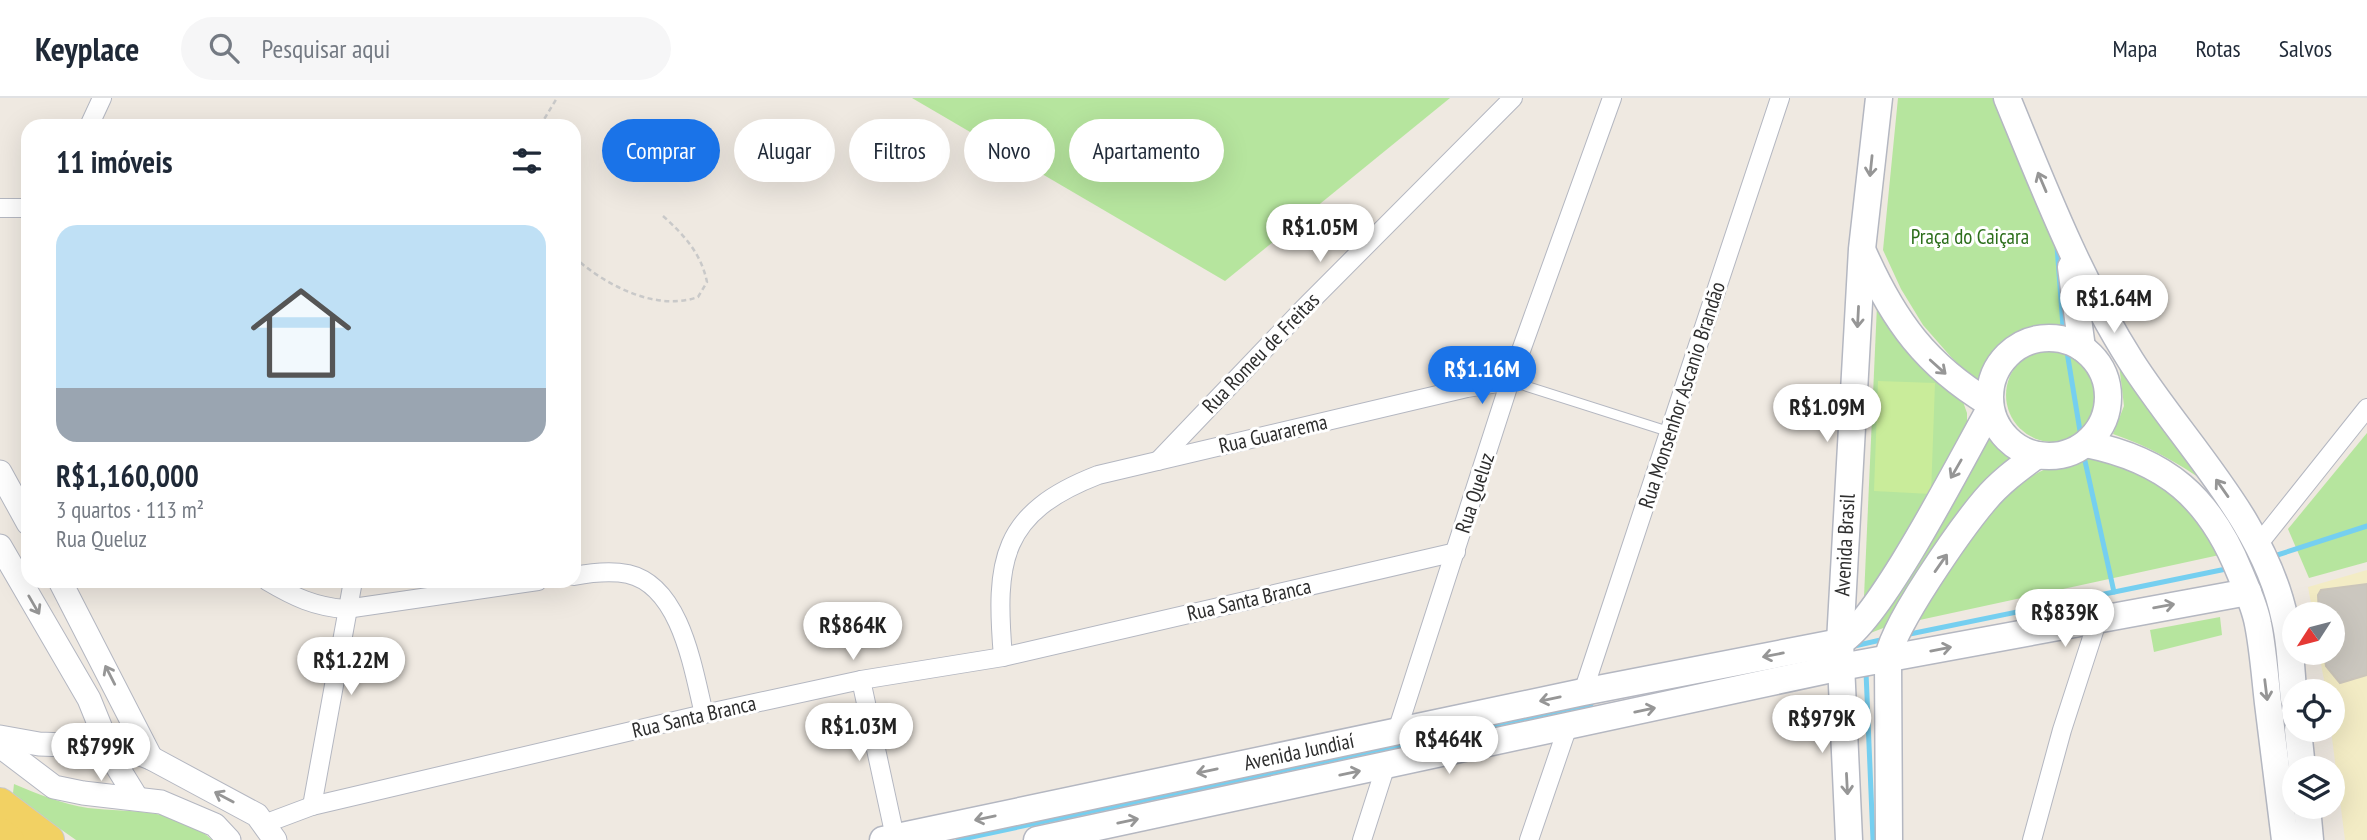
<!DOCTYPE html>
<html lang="pt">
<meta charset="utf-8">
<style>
:root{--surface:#fff;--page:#f6f6f7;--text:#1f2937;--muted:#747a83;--line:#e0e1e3;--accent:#1a73e8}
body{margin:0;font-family:"PT Sans Narrow",sans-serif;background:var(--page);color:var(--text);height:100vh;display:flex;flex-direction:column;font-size:26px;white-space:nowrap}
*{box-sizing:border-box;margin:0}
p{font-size:23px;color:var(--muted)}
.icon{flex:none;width:38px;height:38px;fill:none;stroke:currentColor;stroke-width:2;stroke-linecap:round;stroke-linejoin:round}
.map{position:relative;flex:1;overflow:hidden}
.drawer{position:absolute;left:21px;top:21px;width:560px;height:469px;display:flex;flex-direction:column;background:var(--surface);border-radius:21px;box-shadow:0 7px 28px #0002}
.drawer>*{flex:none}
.top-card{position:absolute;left:602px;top:21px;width:665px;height:63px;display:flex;gap:14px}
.needle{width:46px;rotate:234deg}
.fabs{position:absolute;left:2282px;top:504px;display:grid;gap:14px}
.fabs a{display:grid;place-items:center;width:63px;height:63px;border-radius:50%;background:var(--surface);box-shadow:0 7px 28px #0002;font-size:35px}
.price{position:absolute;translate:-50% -60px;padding:0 16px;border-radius:24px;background:#fff;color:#222;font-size:23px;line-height:46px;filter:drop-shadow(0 2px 4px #0008)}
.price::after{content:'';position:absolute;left:50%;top:42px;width:21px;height:16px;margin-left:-10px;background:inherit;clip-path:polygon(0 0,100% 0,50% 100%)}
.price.on{background:var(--accent);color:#fff}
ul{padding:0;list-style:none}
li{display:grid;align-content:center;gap:14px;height:371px;padding:0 35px}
li span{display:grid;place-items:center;height:217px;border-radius:21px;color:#555}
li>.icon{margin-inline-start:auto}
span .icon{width:126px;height:126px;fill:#fffc;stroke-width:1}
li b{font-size:30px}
h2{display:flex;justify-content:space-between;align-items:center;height:84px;padding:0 35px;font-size:30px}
.tag{padding:0 24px;border-radius:32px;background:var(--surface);box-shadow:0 7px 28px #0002;font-size:24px;line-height:63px}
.tag.on{background:var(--accent);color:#fff}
header{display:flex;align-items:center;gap:42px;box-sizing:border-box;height:98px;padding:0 35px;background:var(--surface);border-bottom:2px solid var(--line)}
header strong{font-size:33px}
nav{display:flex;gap:38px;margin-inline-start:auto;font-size:24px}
.search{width:490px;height:63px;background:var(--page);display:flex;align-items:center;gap:18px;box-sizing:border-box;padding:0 24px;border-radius:38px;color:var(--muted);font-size:26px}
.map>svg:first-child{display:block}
</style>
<header>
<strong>Keyplace</strong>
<div class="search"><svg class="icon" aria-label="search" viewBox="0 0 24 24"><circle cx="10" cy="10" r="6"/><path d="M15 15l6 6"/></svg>Pesquisar aqui</div>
<nav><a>Mapa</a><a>Rotas</a><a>Salvos</a></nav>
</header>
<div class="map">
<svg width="2367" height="742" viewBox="0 0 2367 742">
<rect width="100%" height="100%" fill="#efe9e1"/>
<!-- green -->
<g fill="#b6e59e">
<polygon points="912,0 1450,0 1225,183"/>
<path d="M1898 0H2001L2062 141 2072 230C2028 225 1994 247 1982 289L1951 259 1923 227 1901 191 1883 152Z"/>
<polygon points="1877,207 1962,301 1967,315 1967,325 1940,386 1907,444 1864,499"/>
<circle cx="2053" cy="297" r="47"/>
<path d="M2119 266 2208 386C2177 364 2148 348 2113 336L2124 308Z"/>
<polygon points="2367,335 2367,464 2309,480 2288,431"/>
<polygon points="1991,336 2005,351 2023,361 1891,527 1855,541"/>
<path d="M2097 357 2124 365 2172 392 2224 456 1915 523C1966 444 1994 371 2097 357Z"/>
<polygon points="2220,519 2222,537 2154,554 2150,532"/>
<path d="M14 686C38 696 62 706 88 710 132 715 178 709 212 742H76L19 702 13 695Z"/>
</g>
<!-- sand -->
<polygon fill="#f3ecc5" points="2367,472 2367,742 2345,742 2331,632 2333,593 2326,593 2319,555 2333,555 2333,516 2313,516 2308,489"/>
<!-- pitch -->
<polygon fill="#c9ec9a" points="1878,283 1935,285 1931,396 1874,393"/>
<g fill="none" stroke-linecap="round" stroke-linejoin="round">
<!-- stream -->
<g stroke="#75cff0" stroke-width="5">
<polyline points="2057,148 2063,229"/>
<polyline points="2067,254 2080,333"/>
<polyline points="2085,363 2114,494"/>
<polyline points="2271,459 2367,428"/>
<polyline points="1905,537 2231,470"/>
<polyline points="1850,549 1885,541"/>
<polyline points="1866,574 1873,742"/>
<polyline points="958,742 1591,606"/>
</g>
</g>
<!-- building -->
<polygon fill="#cbc7bf" stroke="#cbc5ba" stroke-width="2" points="2367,486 2367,577 2340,585 2326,568 2324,555 2333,555 2333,516 2319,516 2318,497 2321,492"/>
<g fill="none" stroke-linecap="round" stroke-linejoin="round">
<!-- service casing -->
<g stroke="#b4b7c1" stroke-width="11">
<polyline id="service" points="1510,283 1670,334"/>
</g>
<!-- minor casing -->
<g stroke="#b4b7c1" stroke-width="20">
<g id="minor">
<polyline points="89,28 102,0"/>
<polyline points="0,110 28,110"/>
<polyline points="1158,363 1304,210 1513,0"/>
<polyline points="2257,448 2367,310"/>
<path d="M574 478C590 475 612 473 628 476 681 488 693 571 704 616"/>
<path d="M267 483C294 499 315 509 346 511L538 483"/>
<path d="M1003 559C995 463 1000 415 1098 377L1467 290 1510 283"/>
<polyline points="861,582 895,739"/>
<polyline points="1583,594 1780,0"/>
<polyline points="1397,633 1510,283 1612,0"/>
<polyline points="312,708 353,483"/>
<polyline points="264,726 312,708 704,616 861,582 1003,559 1456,454"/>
<polyline points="1362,742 1386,667"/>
<polyline points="1529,742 1568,628"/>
<polyline points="2032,742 2062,632 2098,521"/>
</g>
</g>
<!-- tertiary casing -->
<g stroke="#b4b7c1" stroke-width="25">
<g id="tertiary">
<polyline points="0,374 28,425"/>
<polyline points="0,448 89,601 115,665 136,699"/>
<polyline points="60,483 151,660"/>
<polyline points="0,639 39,646 122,649 151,660 257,717 275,742"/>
<polyline points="0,648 54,689 83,695 161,704 215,727 229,742"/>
</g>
</g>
<!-- secondary casing -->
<g stroke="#b4b7c1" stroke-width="29">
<g id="secondary">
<path d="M2007 0C2044 90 2079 181 2131 263 2184 346 2265 423 2285 522 2291 547 2291 575 2294 601"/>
<path d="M1864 156C1894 223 1926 267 1989 305"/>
<polyline points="2071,169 2082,250"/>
<circle cx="2049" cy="299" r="59"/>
<path d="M2086 346C2166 362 2210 400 2240 475 2247 492 2255 509 2258 526 2263 551 2265 579 2268 605 2274 650 2279 696 2285 742"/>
<polyline points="2298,632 2302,670"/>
<polyline points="2307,709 2310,742"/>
<path d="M883 742 1583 594 1840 544C1880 523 1963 358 1990 311"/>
<polyline points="1037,742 1841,569 2248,494"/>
<polyline points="1849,742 1840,544 1862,151 1879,0"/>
<path d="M1889 742 1888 562C1888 533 1963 428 1985 402 2000 384 2018 371 2037 357"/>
</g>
</g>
<!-- primary casing -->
<g stroke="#c9c9c9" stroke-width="32">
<g id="primary">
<polyline points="0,705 49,742"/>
<polyline points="0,735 9,742"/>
</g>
</g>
<!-- path -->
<g stroke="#c9c9c9" stroke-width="2.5" stroke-dasharray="5 3.5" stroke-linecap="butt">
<polyline points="540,28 557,0"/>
<path d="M574 159C605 187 656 214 698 199L707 184C701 155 684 137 663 118"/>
</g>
<!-- service -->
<use href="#service" stroke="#fff" stroke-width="9"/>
<!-- minor -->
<use href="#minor" stroke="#fff" stroke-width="18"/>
<!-- tertiary -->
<use href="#tertiary" stroke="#fff" stroke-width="23"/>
<!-- secondary -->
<use href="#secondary" stroke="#fff" stroke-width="26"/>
<!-- primary -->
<use href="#primary" stroke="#f2d163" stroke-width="30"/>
</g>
<!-- one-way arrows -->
<defs><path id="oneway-shaft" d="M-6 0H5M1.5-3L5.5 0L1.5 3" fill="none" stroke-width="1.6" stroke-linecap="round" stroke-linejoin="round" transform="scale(1.75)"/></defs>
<g stroke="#969696">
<use href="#oneway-shaft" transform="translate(1871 68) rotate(96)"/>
<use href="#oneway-shaft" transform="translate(2042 84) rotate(-113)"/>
<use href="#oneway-shaft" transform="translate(1858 219) rotate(93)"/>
<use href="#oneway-shaft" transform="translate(1938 269) rotate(42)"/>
<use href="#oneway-shaft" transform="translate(1956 371) rotate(120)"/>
<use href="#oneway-shaft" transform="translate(2222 390) rotate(-125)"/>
<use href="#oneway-shaft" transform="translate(1941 465) rotate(-55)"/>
<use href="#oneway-shaft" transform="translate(34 507) rotate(60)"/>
<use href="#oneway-shaft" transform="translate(2164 508) rotate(-10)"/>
<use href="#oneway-shaft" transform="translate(1941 551) rotate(-11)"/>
<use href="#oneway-shaft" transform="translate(1773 557) rotate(169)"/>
<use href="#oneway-shaft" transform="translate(110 577) rotate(-117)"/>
<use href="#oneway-shaft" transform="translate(2266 592) rotate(83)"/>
<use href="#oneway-shaft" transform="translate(1550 601) rotate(168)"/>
<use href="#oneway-shaft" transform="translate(1645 612) rotate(-12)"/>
<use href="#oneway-shaft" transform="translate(1207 673) rotate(168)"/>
<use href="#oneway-shaft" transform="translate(1350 675) rotate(-12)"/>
<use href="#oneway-shaft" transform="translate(1847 686) rotate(87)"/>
<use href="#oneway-shaft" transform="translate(224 699) rotate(-152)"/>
<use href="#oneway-shaft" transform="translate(985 720) rotate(168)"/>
<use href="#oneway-shaft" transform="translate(1128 723) rotate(-12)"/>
</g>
<g text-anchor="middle" stroke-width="6" stroke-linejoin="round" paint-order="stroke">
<!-- park labels -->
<g font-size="21" fill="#2c6e1b" stroke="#fff">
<text x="1970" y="146">Praça do Caiçara</text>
</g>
<!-- street labels -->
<g font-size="21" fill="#2e2e2e" stroke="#fff">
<text transform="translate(1261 255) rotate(-46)" y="7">Rua Romeu de Freitas</text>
<text transform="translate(1682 297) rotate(-72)" y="7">Rua Monsenhor Ascanio Brandão</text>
<text transform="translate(1273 336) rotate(-13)" y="7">Rua Guararema</text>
<text transform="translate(1475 395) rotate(-72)" y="7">Rua Queluz</text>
<text transform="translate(1845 447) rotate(-87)" y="7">Avenida Brasil</text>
<text transform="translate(1249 502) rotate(-13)" y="7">Rua Santa Branca</text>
<text transform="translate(694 619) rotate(-13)" y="7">Rua Santa Branca</text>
<text transform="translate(1299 654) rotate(-12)" y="7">Avenida Jundiaí</text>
</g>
</g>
</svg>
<div class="fabs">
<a><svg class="needle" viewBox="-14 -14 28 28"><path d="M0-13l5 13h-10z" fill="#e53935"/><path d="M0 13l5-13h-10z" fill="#747a83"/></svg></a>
<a><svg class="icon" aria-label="locate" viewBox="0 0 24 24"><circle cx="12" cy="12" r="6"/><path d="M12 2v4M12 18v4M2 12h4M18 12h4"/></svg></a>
<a><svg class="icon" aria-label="layers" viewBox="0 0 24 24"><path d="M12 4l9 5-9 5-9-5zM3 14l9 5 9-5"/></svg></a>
</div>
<b class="price" style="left:1320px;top:166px">R$1.05M</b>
<b class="price" style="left:2114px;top:237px">R$1.64M</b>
<b class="price on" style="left:1482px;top:308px">R$1.16M</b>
<b class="price" style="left:1827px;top:346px">R$1.09M</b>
<b class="price" style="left:2065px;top:551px">R$839K</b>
<b class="price" style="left:853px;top:564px">R$864K</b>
<b class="price" style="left:351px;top:599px">R$1.22M</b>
<b class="price" style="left:1822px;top:657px">R$979K</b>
<b class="price" style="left:859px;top:665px">R$1.03M</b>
<b class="price" style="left:1449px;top:678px">R$464K</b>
<b class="price" style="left:101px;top:685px">R$799K</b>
<div class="top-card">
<a class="tag on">Comprar</a>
<a class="tag">Alugar</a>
<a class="tag">Filtros</a>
<a class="tag">Novo</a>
<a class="tag">Apartamento</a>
</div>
<section class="drawer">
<h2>11 imóveis<svg class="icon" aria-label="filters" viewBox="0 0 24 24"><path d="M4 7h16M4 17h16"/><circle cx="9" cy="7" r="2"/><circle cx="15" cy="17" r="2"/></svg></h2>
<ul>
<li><span style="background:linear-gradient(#bfe0f5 75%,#9aa5b1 0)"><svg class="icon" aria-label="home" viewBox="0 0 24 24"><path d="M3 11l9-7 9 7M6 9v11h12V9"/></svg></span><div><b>R$1,160,000</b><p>3 quartos · 113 m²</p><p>Rua Queluz</p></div></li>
</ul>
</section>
</div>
